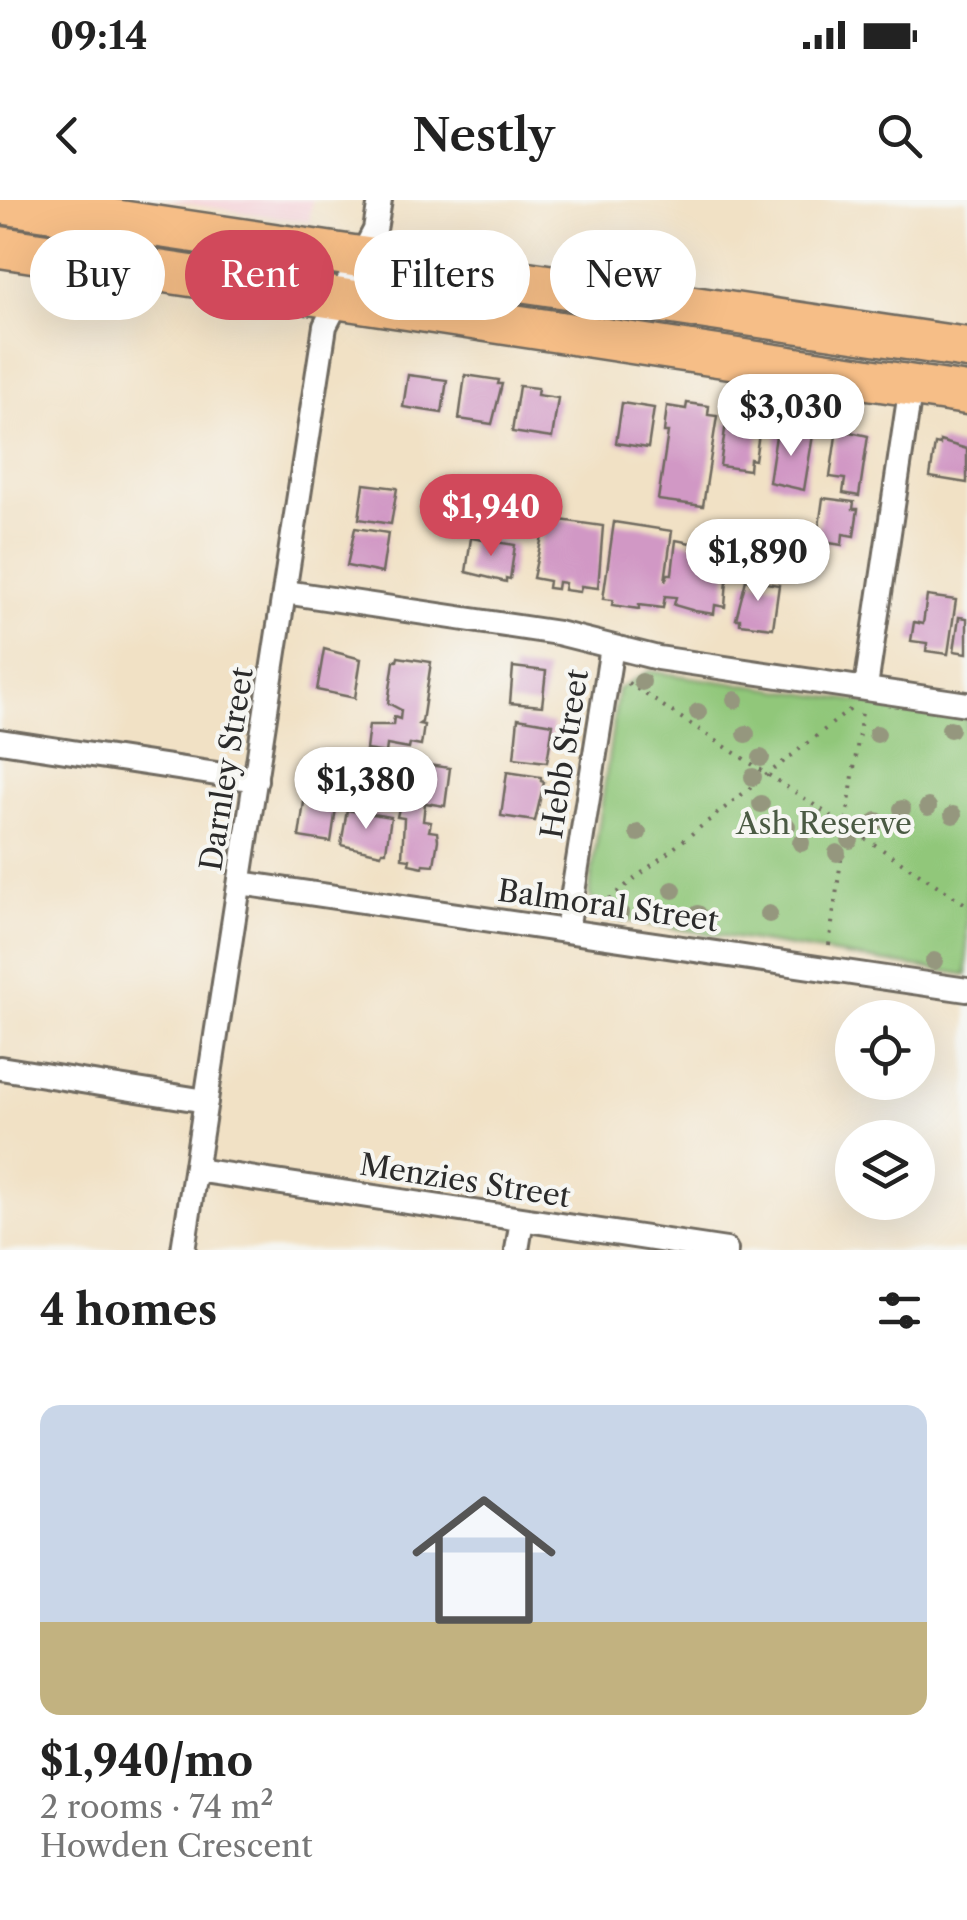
<!DOCTYPE html>
<meta charset="utf-8">
<style>
:root{--surface:#fff;--page:#f2f2f2;--text:#222;--muted:#767676;--line:#e0e0e0;--accent:#d1495b}
body{margin:0;font-family:"Libre Caslon Text",serif;background:var(--page);color:var(--text);height:100vh;display:flex;flex-direction:column;font-size:38px;white-space:nowrap}
*{box-sizing:border-box;margin:0}
p{font-size:32px;color:var(--muted)}
.icon{flex:none;width:55px;height:55px;fill:none;stroke:currentColor;stroke-width:2;stroke-linecap:round;stroke-linejoin:round}
.map{position:relative;height:1050px;overflow:hidden}
.panel{display:flex;flex-direction:column;background:var(--surface);flex:1}
.panel>*{flex:none}
.hud{position:absolute;left:30px;top:30px;width:908px;height:90px;display:flex;gap:20px}
.buttons{position:absolute;left:835px;top:800px;display:grid;gap:20px}
.buttons a{display:grid;place-items:center;width:100px;height:100px;border-radius:50%;background:var(--surface);box-shadow:0 10px 40px #0002;font-size:50px}
.price{position:absolute;translate:-50% -85px;padding:0 22px;border-radius:35px;background:#fff;color:#222;font-size:32px;line-height:65px;filter:drop-shadow(0 2px 5px #0008)}
.price::after{content:'';position:absolute;left:50%;top:60px;width:30px;height:22px;margin-left:-15px;background:inherit;clip-path:polygon(0 0,100% 0,50% 100%)}
.price.on{background:var(--accent);color:#fff}
ul{padding:0;list-style:none}
li{display:grid;align-content:center;gap:20px;height:530px;padding:0 40px}
li+li{border-top:2px solid var(--line)}
li span{display:grid;place-items:center;height:310px;border-radius:20px;color:#555}
li>.icon{margin-inline-start:auto}
span .icon{width:180px;height:180px;fill:#fffc;stroke-width:1}
li b{font-size:42px}
h2{display:flex;justify-content:space-between;align-items:center;height:120px;padding:0 40px;font-size:42px}
.pill{padding:0 35px;border-radius:45px;background:var(--surface);box-shadow:0 10px 40px #0002;font-size:35px;line-height:90px}
.pill.on{background:var(--accent);color:#fff}
.status{display:flex;justify-content:space-between;align-items:center;height:70px;padding:0 50px;background:var(--surface);direction:ltr}
.status svg{height:28px;fill:currentColor}
header{display:flex;justify-content:space-between;align-items:center;height:130px;padding:0 40px;background:var(--surface);font-size:45px;font-weight:600}
.map>svg:first-child{display:block}
</style>
<div class="status"><b>09:14</b><svg viewBox="0 0 49 12"><path d="M0 12V9h3v3zM5 12V6h3v6zM10 12V3h3v9zM15 12V0h3v12zM26 1h20v11H26zM47 4h2v5h-2z"/></svg></div>
<header><svg class="icon" aria-label="back" viewBox="0 0 24 24"><path d="M15 5l-7 7 7 7"/></svg>Nestly<svg class="icon" aria-label="search" viewBox="0 0 24 24"><circle cx="10" cy="10" r="6"/><path d="M15 15l6 6"/></svg></header>
<div class="map">
<svg width="967" height="1050" viewBox="0 0 967 1050">
<rect width="100%" height="100%" fill="#f6f6f2"/>
<filter id="ink" filterUnits="userSpaceOnUse"><feTurbulence type="fractalNoise" baseFrequency=".01" numOctaves="2"/><feDisplacementMap in="SourceGraphic" scale="20" xChannelSelector="R" yChannelSelector="G"/><feConvolveMatrix kernelMatrix="1 2 1 2 8 2 1 2 1" color-interpolation-filters="sRGB"/></filter>
<filter id="wash" filterUnits="userSpaceOnUse"><feTurbulence type="fractalNoise" baseFrequency=".0048" numOctaves="4" result="noise"/><feDisplacementMap in="SourceGraphic" scale="40" xChannelSelector="R" yChannelSelector="G"/><feGaussianBlur stdDeviation="2.25" result="paint"/><feColorMatrix in="noise" values="0 0 0 0 0 0 0 0 0 0 0 0 0 0 0 0 0 1.4 0 .05"/><feComposite in="paint" operator="in"/></filter>
<g filter="url(#wash)">
<rect width="100%" height="100%" fill="#f1e1c5"/>
<!-- built -->
<polygon fill="#f6cfd7" points="163,0 312,0 309,22"/>
<!-- green -->
<polygon fill="#91c77a" stroke="#5e7952" stroke-width="2.5" points="649,471 967,517 967,775 602,717 589,694 618,489"/>
<g id="blocks">
<!-- building -->
<g fill="#d198c5">
<polygon points="408,175 447,180 442,213 403,207"/>
<polygon points="465,175 499,180 498,184 502,184 492,224 459,219"/>
<polygon points="519,186 538,188 537,195 558,198 552,238 512,232"/>
<polygon points="622,203 654,208 648,248 616,243"/>
<polygon points="687,203 709,206 708,215 717,216 703,306 658,300 668,232 664,232 667,206 686,209"/>
<polygon points="726,222 760,227 755,260 750,259 749,270 720,266"/>
<polygon points="777,229 813,235 804,290 769,282"/>
<polygon points="837,229 868,236 859,296 843,293 845,279 830,277"/>
<polygon points="940,241 967,249 967,283 930,277 935,244 940,245"/>
<polygon points="364,284 397,288 391,324 359,319"/>
<polygon points="823,298 854,302 853,309 858,309 854,336 843,334 842,345 817,341"/>
<polygon points="546,318 603,326 598,388 581,386 580,392 564,390 565,383 558,382 557,389 548,388 549,381 533,378"/>
<polygon points="614,322 672,331 665,381 668,374 672,374 676,340 729,351 725,407 715,405 714,414 695,411 674,405 676,397 665,396 663,408 639,405 639,409 612,405 613,400 603,399"/>
<polygon points="355,328 388,333 382,373 347,366"/>
<polygon points="471,338 515,345 510,379 506,378 506,382 466,372"/>
<polygon points="746,380 779,385 773,428 740,424 740,419 736,419"/>
<polygon points="927,396 956,400 948,454 926,451 927,443 911,441 914,422 923,424"/>
<polygon points="959,417 967,418 967,453 954,451"/>
<polygon points="324,449 361,459 355,498 317,490"/>
<polygon points="398,457 431,462 422,522 419,524 424,525 421,546 410,544 409,549 387,545 386,553 366,550 369,525 393,525 394,517 400,519 401,510 388,503 394,461 397,461"/>
<polygon points="513,467 546,471 542,506 510,503"/>
<polygon points="518,518 553,524 547,562 514,558"/>
<polygon points="428,565 450,568 445,606 425,603 423,621 431,622 429,631 437,632 438,640 434,665 423,664 423,667 409,664 410,659 402,658 404,618 397,617 400,604 404,604 410,566 428,569"/>
<polygon points="507,572 541,577 541,581 544,582 535,621 501,616"/>
<polygon points="325,593 338,595 331,642 299,637 304,602 324,605"/>
<polygon points="347,610 391,617 386,651 382,651 381,654 341,645"/>
</g>
</g>
</g>
<g filter="url(#ink)">
<use href="#blocks" fill-opacity="0" stroke="#706b61" stroke-width="2.5"/>
<g fill="none" stroke-linecap="round" stroke-linejoin="round">
<!-- street casing -->
<g stroke="#706b61" stroke-width="28">
<g id="street">
<polyline points="285,392 558,433 658,458 967,504"/>
<polyline points="866,487 911,185"/>
<polyline points="0,541 256,580"/>
<polyline points="240,683 967,790"/>
<polyline points="567,730 612,447"/>
<polyline points="0,868 206,901"/>
<polyline points="196,970 726,1050"/>
<polyline points="183,1050 325,126 375,30 380,0"/>
<polyline points="517,1050 522,1020"/>
</g>
</g>
<!-- highway casing -->
<g stroke="#706b61" stroke-width="45">
<g id="highway">
<polyline points="0,3 967,148"/>
<polyline points="0,47 967,194"/>
</g>
</g>
<!-- path -->
<g stroke="#706b61" stroke-width="4" stroke-dasharray="2.5 8" stroke-linecap="butt">
<polyline points="628,483 967,705"/>
<polyline points="591,709 596,709 852,508"/>
<polyline points="829,745 862,512"/>
</g>
<!-- street -->
<use href="#street" stroke="#fff" stroke-width="22"/>
<!-- highway -->
<use href="#highway" stroke="#f6be87" stroke-width="40"/>
</g>
<!-- trees -->
<g fill="#95977e">
<circle cx="642" cy="482" r="9"/>
<circle cx="735" cy="500" r="9"/>
<circle cx="698" cy="512" r="9"/>
<circle cx="950" cy="529" r="9"/>
<circle cx="746" cy="534" r="9"/>
<circle cx="877" cy="534" r="9"/>
<circle cx="761" cy="558" r="9"/>
<circle cx="753" cy="577" r="9"/>
<circle cx="761" cy="604" r="9"/>
<circle cx="928" cy="607" r="9"/>
<circle cx="902" cy="609" r="9"/>
<circle cx="953" cy="615" r="9"/>
<circle cx="877" cy="621" r="9"/>
<circle cx="787" cy="626" r="9"/>
<circle cx="638" cy="633" r="9"/>
<circle cx="850" cy="640" r="9"/>
<circle cx="801" cy="643" r="9"/>
<circle cx="837" cy="653" r="9"/>
<circle cx="673" cy="690" r="9"/>
<circle cx="620" cy="713" r="9"/>
<circle cx="698" cy="714" r="9"/>
<circle cx="769" cy="714" r="9"/>
<circle cx="934" cy="761" r="9"/>
</g>
</g>
<g text-anchor="middle" stroke-width="8" stroke-linejoin="round" paint-order="stroke">
<!-- street labels -->
<g font-size="30" fill="#2b2b2b" stroke="#f6f6f2">
<text transform="translate(565 554) rotate(-81)" y="10">Hebb Street</text>
<text transform="translate(227 569) rotate(-81)" y="10">Darnley Street</text>
<text transform="translate(608 706) rotate(8)" y="10">Balmoral Street</text>
<text transform="translate(465 981) rotate(9)" y="10">Menzies Street</text>
</g>
<!-- park labels -->
<g font-size="30" fill="#4a5a43" stroke="#f6f6f2">
<text x="824" y="634">Ash Reserve</text>
</g>
</g>
</svg>
<div class="buttons">
<a><svg class="icon" aria-label="locate" viewBox="0 0 24 24"><circle cx="12" cy="12" r="6"/><path d="M12 2v4M12 18v4M2 12h4M18 12h4"/></svg></a>
<a><svg class="icon" aria-label="layers" viewBox="0 0 24 24"><path d="M12 4l9 5-9 5-9-5zM3 14l9 5 9-5"/></svg></a>
</div>
<b class="price" style="left:791px;top:259px">$3,030</b>
<b class="price on" style="left:491px;top:359px">$1,940</b>
<b class="price" style="left:758px;top:404px">$1,890</b>
<b class="price" style="left:366px;top:632px">$1,380</b>
<div class="hud">
<a class="pill">Buy</a>
<a class="pill on">Rent</a>
<a class="pill">Filters</a>
<a class="pill">New</a>
</div>
</div>
<section class="panel">
<h2>4 homes<svg class="icon" aria-label="filters" viewBox="0 0 24 24"><path d="M4 7h16M4 17h16"/><circle cx="9" cy="7" r="2"/><circle cx="15" cy="17" r="2"/></svg></h2>
<ul>
<li><span style="background:linear-gradient(#c9d6e8 70%,#c2b280 0)"><svg class="icon" aria-label="home" viewBox="0 0 24 24"><path d="M3 11l9-7 9 7M6 9v11h12V9"/></svg></span><div><b>$1,940/mo</b><p>2 rooms · 74 m²</p><p>Howden Crescent</p></div></li>
</ul>
</section>
